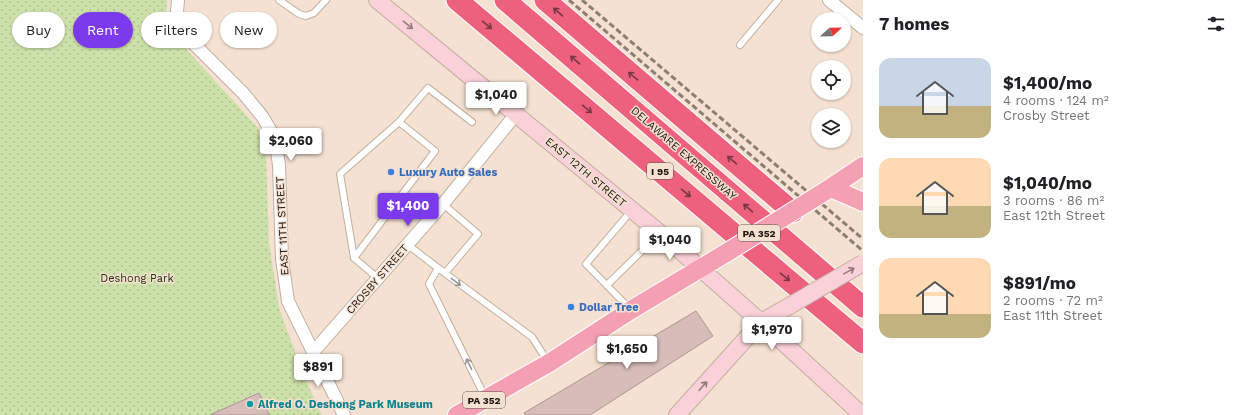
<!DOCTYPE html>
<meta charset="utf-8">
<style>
:root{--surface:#fff;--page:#f6f6f6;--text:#202124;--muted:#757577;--accent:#7c3aed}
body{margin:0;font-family:"Work Sans",sans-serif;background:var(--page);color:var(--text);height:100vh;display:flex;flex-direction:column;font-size:15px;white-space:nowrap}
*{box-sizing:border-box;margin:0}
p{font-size:13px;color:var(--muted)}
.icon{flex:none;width:22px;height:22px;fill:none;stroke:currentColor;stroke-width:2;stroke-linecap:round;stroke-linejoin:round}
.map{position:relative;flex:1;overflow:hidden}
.sheet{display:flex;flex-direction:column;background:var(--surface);width:380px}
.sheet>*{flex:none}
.guide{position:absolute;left:12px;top:12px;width:380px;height:36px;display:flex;gap:8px}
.needle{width:26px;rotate:68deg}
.tools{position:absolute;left:811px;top:12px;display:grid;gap:8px}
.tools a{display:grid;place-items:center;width:40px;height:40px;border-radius:50%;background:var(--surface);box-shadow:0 1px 3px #0004;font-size:20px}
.price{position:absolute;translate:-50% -34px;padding:0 9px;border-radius:4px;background:#fff;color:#222;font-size:13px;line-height:26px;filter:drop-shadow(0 1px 2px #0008)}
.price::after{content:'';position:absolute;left:50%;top:24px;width:12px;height:9px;margin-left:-6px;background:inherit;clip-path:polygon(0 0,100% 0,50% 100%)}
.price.active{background:var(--accent);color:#fff}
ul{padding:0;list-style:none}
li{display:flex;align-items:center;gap:12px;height:100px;padding:0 16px}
li span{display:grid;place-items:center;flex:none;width:112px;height:80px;border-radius:12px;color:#555}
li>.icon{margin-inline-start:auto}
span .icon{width:48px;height:48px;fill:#fffc;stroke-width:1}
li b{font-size:17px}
h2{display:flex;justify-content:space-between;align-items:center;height:48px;padding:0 16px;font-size:17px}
.chip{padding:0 14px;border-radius:18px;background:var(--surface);box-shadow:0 1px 3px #0004;font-size:14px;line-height:36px}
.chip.active{background:var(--accent);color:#fff}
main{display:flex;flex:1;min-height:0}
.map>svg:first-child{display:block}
</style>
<main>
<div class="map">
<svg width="863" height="415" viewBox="0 0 863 415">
<defs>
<pattern id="park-dots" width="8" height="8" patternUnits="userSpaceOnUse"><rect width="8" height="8" fill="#cce0a9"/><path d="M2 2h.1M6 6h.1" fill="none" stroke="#afbf90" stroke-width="1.8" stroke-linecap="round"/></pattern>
</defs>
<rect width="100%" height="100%" fill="#f5e1d1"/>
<!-- park -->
<polygon fill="url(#park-dots)" points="0,0 167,0 166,17 175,37 258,128 266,155 269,243 279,308 304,376 322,415 0,415"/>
<!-- building -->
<g fill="#d7bdba" stroke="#ae9592">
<polygon points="696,311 713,336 590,415 525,415 524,413"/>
<polygon points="259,393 269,415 210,415"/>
</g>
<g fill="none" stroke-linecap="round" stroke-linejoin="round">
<!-- lane casing -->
<g stroke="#c2afa0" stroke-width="8">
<g id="lane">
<polyline points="279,0 299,14 306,16 314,13 326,0"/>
<polyline points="740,45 778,0"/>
<polyline points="399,122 428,88 472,122"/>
<polyline points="443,204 478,234 445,273"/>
<polyline points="408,245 438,268"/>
<polyline points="354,258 340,174 399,122 435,151 354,258 379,279"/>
<polyline points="607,285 659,234"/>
<polyline points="629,308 586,264 632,210"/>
<polyline points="485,397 429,284 438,268 532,337 548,362"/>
</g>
</g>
<!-- street casing -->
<g stroke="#c2afa0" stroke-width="14">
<g id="street">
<polyline points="178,0 177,12 182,32 243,93 262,116 275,138 279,165 282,259 288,301 344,415"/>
<polyline points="829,0 863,28"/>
<polyline points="314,351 443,204 516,114"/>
</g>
</g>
<!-- secondary casing -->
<g stroke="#c2afa0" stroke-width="18">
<g id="secondary">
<polyline points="377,0 660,233 761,322 862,415"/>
<polyline points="677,415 761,322 791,305"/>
</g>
</g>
<!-- primary casing -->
<g stroke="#fff" stroke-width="20">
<g id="primary">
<polyline points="831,188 863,202"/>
<polyline points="824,192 863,166"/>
<polyline points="457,415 549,363 631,310 726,253"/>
</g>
</g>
<!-- highway casing -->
<g stroke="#fff" stroke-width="23">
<g id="highway">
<polyline points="457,0 863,343"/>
<polyline points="505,0 863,307"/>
<polyline points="545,0 793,212"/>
</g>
</g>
<!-- lane -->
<use href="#lane" stroke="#fff" stroke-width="6"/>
<!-- street -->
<use href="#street" stroke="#fff" stroke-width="12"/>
<!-- secondary -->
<use href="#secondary" stroke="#fad0d9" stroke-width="16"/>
<!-- primary -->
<use href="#primary" stroke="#f4a0b2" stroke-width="18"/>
<!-- highway -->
<use href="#highway" stroke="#ed617f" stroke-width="21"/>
<!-- rail -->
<g stroke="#8c7f74" stroke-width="3" stroke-dasharray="6 3" stroke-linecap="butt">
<polyline points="569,0 863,251"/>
<polyline points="582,0 863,239"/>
</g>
<!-- secondary-bridge casing -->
<g stroke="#c2afa0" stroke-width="18" stroke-linecap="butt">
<polyline id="secondary-bridge" points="791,305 863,263"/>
</g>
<!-- primary-bridge casing -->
<g stroke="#fff" stroke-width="20" stroke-linecap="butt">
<polyline id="primary-bridge" points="726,253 824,192"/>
</g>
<!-- secondary-bridge -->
<use href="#secondary-bridge" stroke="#fad0d9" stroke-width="16"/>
<!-- primary-bridge -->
<use href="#primary-bridge" stroke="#f4a0b2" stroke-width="18"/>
</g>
<!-- one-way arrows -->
<defs><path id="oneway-shaft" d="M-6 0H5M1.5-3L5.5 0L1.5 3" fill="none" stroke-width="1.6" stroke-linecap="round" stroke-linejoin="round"/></defs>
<g stroke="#793741">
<use href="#oneway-shaft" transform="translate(558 12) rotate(-139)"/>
<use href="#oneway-shaft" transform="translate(487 25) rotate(40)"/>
<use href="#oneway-shaft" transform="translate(575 60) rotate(-139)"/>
<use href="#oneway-shaft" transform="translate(633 76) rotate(-140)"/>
<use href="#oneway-shaft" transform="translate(587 109) rotate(40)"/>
<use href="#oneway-shaft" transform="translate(732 160) rotate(-140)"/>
<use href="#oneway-shaft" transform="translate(686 193) rotate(40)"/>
<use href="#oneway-shaft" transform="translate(748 208) rotate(-139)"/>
<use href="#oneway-shaft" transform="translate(785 277) rotate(40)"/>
</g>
<g stroke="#967b7e">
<use href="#oneway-shaft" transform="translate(408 25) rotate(39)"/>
<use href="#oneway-shaft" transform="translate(849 271) rotate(-29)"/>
<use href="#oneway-shaft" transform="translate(703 386) rotate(-48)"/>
</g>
<g stroke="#989593">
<use href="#oneway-shaft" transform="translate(456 282) rotate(36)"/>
<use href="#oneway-shaft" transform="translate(469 364) rotate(-116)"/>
</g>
<!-- markers -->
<g fill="#3f7fe0" stroke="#f5e1d1" stroke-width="1.5">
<circle cx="391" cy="172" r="4"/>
<circle cx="571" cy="307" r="4"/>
</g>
<circle fill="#0f9aa8" stroke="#f5e1d1" stroke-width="1.5" cx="250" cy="404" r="4"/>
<g text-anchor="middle" stroke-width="3" stroke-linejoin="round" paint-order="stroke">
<!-- shield labels -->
<g fill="#f5e1d1" stroke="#5c5249" stroke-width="1">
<rect x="647" y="163" width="26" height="16" rx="3"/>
<rect x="738" y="225" width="42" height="16" rx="3"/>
<rect x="463" y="392" width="42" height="16" rx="3"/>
</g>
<g font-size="10" font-weight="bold" fill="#1b140f">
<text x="660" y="175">I 95</text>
<text x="759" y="237">PA 352</text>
<text x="484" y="404">PA 352</text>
</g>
<!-- street labels -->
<g font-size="11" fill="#1b140f" stroke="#f5e1d1">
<text transform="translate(684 153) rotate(41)" y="4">DELAWARE EXPRESSWAY</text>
<text transform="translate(586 172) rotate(40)" y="4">EAST 12TH STREET</text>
<text transform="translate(282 226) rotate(-93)" y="4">EAST 11TH STREET</text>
<text transform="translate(377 279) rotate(-49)" y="4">CROSBY STREET</text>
</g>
<!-- shop labels -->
<g font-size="11" font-weight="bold" fill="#366cbe" stroke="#f5e1d1" text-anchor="start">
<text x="399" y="176">Luxury Auto Sales</text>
<text x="579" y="311">Dollar Tree</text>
</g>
<!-- park labels -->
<g font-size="11" fill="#252f0e" stroke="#f5e1d1">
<text x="137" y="282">Deshong Park</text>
</g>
<!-- culture labels -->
<g font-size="11" font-weight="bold" fill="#0d838f" stroke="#f5e1d1" text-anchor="start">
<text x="258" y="408">Alfred O. Deshong Park Museum</text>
</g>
</g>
</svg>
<div class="tools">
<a><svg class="needle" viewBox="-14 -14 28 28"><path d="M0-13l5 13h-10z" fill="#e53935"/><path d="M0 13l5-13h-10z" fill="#757577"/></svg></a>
<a><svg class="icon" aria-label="locate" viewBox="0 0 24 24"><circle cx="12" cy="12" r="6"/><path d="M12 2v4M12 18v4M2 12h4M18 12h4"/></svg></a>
<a><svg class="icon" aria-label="layers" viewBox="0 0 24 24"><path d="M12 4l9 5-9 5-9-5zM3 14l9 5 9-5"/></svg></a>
</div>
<b class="price" style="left:496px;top:116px">$1,040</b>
<b class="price" style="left:291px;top:162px">$2,060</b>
<b class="price active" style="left:408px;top:227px">$1,400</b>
<b class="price" style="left:670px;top:261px">$1,040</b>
<b class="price" style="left:772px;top:351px">$1,970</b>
<b class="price" style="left:627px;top:370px">$1,650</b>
<b class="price" style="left:318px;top:388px">$891</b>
<div class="guide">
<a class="chip">Buy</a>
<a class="chip active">Rent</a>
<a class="chip">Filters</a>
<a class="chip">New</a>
</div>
</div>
<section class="sheet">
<h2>7 homes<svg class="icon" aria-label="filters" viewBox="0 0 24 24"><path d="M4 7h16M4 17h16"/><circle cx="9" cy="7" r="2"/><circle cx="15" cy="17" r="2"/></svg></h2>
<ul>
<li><span style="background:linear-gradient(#c9d6e8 60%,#c2b280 0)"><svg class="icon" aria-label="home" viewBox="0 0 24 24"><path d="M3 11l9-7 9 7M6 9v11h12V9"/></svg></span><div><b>$1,400/mo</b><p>4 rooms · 124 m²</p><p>Crosby Street</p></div></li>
<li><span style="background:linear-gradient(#ffd9b3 60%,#c2b280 0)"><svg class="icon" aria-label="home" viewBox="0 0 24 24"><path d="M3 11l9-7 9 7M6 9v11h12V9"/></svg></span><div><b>$1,040/mo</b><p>3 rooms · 86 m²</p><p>East 12th Street</p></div></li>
<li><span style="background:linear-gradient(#ffd9b3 70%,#c2b280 0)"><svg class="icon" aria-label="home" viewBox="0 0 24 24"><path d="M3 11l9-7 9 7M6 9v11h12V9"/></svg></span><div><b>$891/mo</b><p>2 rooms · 72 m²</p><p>East 11th Street</p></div></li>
</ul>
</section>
</main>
